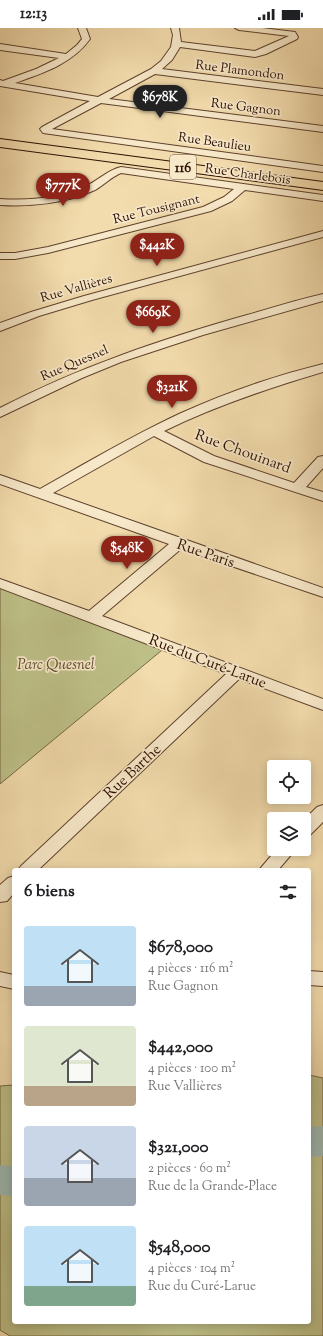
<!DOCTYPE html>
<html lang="fr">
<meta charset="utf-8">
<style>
:root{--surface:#fff;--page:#f2f2f2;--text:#202124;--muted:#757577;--accent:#8f2418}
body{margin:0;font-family:"Sorts Mill Goudy",serif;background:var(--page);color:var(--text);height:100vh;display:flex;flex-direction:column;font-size:15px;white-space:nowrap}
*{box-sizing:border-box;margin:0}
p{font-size:13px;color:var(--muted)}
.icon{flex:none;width:22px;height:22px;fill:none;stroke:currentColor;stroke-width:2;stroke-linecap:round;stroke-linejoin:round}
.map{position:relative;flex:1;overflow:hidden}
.drawer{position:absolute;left:12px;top:840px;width:299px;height:456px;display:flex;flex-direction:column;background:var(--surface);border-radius:4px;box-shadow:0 2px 10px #0003}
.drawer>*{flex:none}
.tools{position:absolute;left:267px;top:732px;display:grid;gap:8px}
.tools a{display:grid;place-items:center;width:44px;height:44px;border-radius:4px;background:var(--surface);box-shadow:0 2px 10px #0003;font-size:20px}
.price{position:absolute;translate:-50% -34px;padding:0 9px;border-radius:14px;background:var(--accent);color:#fff;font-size:13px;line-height:26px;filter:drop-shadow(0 1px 2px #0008)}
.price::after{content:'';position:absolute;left:50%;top:24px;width:12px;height:9px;margin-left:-6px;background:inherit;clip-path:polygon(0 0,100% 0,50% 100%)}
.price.active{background:#222;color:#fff}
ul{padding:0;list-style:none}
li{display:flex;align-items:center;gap:12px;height:100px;padding:0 12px}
li span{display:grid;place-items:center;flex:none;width:112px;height:80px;border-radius:4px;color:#555}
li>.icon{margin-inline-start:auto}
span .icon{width:48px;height:48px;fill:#fffc;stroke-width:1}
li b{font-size:17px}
h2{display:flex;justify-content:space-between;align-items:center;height:48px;padding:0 12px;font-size:17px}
.status{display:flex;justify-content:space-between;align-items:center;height:28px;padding:0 20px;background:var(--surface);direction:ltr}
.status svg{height:11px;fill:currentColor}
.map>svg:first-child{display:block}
</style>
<div class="status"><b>12:13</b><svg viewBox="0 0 49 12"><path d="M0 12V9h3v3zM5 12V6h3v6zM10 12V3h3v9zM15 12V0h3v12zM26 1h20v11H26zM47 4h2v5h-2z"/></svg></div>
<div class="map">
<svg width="323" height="1308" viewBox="0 0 323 1308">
<rect width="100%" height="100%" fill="#f2dbac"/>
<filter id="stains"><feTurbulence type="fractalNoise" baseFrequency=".005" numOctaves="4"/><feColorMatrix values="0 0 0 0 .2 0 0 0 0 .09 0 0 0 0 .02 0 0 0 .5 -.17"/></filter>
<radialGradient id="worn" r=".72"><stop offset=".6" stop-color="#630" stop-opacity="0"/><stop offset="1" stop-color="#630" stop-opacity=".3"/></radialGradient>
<!-- green -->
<g fill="#bdbf87" stroke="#756745">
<polygon points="0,555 167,618 0,756"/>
<polygon points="309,1047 323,1050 323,1308 10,1308 0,1302 0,1058 14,1057 14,1294 309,1294"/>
</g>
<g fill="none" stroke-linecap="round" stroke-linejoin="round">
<!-- river -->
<g fill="#9eb9b3" fill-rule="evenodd">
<polygon points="323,1098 323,1128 309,1129 309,1099"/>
<polygon points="0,1137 14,1138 14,1168 0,1167"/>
</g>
<!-- street casing -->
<g stroke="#5e422d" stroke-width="2">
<g id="street">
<path d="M78 0H86L90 11C72 36 43 45 15 55L98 69 151 41 161 33 171 19 173 7 171 0H179L181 14 255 23 289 8 239 2 235 0H262L295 4 298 9 297 11 266 26 255 29 180 19 172 32 162 41 323 61V67L155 46 109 71 323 98V104L101 75 52 101 323 138V144L43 105 40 101 42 99 90 73 0 58V52L3 53 36 41 59 30 0 22V16L66 26 77 17 82 11Z"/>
<path d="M121 139 323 167V173L245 162 232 173 211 183 48 225 15 231H0V225H15L48 219 203 179 224 169 234 161 121 145C111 149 104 157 95 162 67 175 31 179 0 177V171C29 173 62 170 88 157 100 151 108 142 121 139Z"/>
<polygon points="323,203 323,209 92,272 39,288 0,303 0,295 31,284 84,268"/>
<path d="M323 266V273L203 307 121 334 82 350 0 389V380C79 339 162 311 247 287 272 280 297 272 323 266Z"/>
<path d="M323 336V344C269 360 215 378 164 403L214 428 294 455 318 429 323 428V440L306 459 323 464V473L204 434 154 408 53 465 323 560V569L181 521 102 588 323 671V682L239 651 38 842H18L21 838 226 646 0 560V551L89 583 169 516 0 456V447L40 461C86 435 132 408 179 386 225 365 274 348 323 336Z"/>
<polygon points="323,777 323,794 310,807 304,809 304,792 317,779"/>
<polygon points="277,821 296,821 278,842 259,842"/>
<polygon points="14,848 14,865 7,873 0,874 0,857 8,850"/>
<polygon points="309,943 323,944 323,958 309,957"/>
<polygon points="0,944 14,947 14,961 0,958"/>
</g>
</g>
<!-- primary casing -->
<g stroke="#2d0f03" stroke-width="2">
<polygon id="primary" points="0,111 323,154 323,162 0,119"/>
</g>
<!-- street -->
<use href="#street" fill="#f7e8c9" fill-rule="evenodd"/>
<!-- primary -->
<use href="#primary" fill="#f2dbac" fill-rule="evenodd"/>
</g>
<g text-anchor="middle" stroke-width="3.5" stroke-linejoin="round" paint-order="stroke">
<!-- far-street labels -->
<g font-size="13" fill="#2d0f03" stroke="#f7e8c9">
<text transform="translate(240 41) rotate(7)" y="5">Rue Plamondon</text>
<text transform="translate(246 78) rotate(7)" y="5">Rue Gagnon</text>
<text transform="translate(215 113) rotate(8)" y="5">Rue Beaulieu</text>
<text transform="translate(248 145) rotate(8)" y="5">Rue Charlebois</text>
<text transform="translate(156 180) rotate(-14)" y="5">Rue Tousignant</text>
<text transform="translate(76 259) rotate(-16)" y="5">Rue Vallières</text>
<text transform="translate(74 334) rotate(-23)" y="5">Rue Quesnel</text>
</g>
<!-- shield labels -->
<rect fill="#f7e8c9" stroke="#6a503e" stroke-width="1" x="170" y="127" width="26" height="24" rx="3"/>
<g font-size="14" font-weight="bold" fill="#2d0f03">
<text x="183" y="144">116</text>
</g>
<!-- street labels -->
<g font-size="15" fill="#2d0f03" stroke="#f7e8c9">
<text transform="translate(243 423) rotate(20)" y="5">Rue Chouinard</text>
<text transform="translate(206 525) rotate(19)" y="5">Rue Paris</text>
<text transform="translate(208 633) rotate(21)" y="5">Rue du Curé-Larue</text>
<text transform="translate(132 743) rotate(-43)" y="5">Rue Barthe</text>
</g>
<!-- park labels -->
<g font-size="15" font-style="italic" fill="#5f4d31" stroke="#f7e8c9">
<text x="56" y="641">Parc Quesnel</text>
</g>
</g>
<rect width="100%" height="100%" filter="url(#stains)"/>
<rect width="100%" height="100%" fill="url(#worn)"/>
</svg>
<div class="tools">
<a><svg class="icon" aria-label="locate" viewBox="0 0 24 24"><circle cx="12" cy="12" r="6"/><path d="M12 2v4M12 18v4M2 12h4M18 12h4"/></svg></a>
<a><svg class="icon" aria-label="layers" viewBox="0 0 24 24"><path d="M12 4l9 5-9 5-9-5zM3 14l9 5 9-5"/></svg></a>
</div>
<b class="price active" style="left:160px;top:91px">$678K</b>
<b class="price" style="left:63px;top:179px">$777K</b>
<b class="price" style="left:157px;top:239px">$442K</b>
<b class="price" style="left:153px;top:306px">$669K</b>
<b class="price" style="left:172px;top:381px">$321K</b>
<b class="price" style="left:127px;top:542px">$548K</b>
<section class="drawer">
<h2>6 biens<svg class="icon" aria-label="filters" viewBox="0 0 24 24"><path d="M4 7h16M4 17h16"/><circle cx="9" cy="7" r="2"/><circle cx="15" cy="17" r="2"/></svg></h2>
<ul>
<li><span style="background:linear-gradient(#bfe0f5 75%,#9aa5b1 0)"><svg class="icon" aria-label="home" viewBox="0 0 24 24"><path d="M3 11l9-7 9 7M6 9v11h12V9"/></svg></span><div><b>$678,000</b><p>4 pièces · 116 m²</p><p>Rue Gagnon</p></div></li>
<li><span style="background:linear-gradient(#dfe7d0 75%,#b9a48a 0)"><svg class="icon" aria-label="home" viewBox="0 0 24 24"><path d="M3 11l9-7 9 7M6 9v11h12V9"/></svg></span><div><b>$442,000</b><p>4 pièces · 100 m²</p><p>Rue Vallières</p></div></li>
<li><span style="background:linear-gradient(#c9d6e8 65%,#9aa5b1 0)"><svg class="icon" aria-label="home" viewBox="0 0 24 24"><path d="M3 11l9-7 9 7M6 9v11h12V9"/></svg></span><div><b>$321,000</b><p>2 pièces · 60 m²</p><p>Rue de la Grande-Place</p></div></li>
<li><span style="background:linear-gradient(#bfe0f5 75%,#7fa58c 0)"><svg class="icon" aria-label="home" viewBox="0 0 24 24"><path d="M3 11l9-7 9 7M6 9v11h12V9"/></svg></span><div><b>$548,000</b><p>4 pièces · 104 m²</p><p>Rue du Curé-Larue</p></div></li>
</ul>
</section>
</div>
